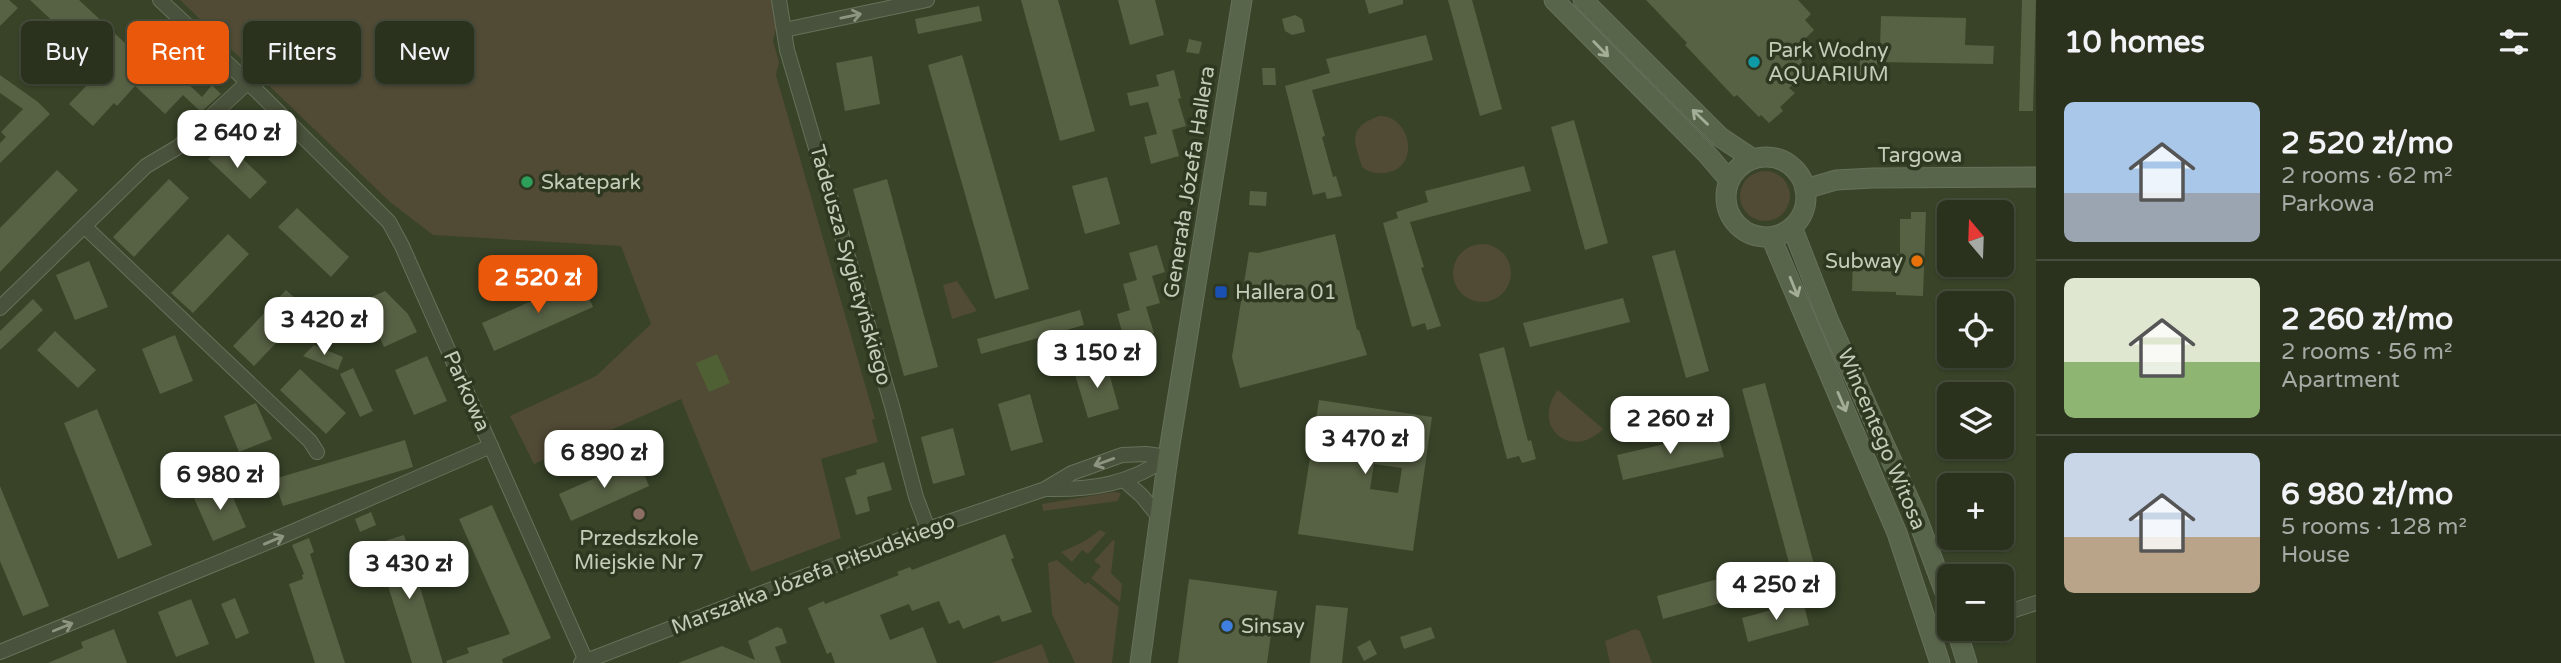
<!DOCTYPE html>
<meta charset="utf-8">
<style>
:root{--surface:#2a321e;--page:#323a27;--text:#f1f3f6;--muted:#a5aaa4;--line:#464d3c;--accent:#ea580c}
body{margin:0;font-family:"Varela Round",sans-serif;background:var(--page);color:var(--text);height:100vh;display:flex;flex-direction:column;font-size:26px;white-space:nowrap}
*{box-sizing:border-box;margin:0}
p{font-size:23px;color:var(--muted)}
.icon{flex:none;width:38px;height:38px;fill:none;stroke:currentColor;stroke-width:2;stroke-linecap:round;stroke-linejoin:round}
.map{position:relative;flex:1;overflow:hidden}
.side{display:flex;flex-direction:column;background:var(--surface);width:525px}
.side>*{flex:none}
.guide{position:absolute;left:21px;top:21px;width:665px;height:63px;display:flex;gap:14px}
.needle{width:46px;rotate:341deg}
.controls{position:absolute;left:1937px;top:200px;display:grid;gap:14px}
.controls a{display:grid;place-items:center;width:77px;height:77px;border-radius:10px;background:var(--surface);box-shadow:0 2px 5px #0004,0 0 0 2px var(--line);font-size:35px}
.price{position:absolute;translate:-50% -60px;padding:0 16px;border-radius:14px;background:#fff;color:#222;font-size:23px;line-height:46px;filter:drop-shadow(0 2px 4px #0008)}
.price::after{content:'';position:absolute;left:50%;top:42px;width:21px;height:16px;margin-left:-10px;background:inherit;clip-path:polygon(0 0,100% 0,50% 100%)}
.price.on{background:var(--accent);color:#fff}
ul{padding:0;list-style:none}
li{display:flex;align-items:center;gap:21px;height:175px;padding:0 28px}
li+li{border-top:2px solid var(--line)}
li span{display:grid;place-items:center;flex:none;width:196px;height:140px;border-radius:10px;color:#555}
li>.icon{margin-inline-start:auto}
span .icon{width:84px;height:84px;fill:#fffc;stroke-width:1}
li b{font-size:30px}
h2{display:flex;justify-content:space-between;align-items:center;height:84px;padding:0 28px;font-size:30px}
.chip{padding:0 24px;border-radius:10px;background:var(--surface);box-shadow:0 2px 5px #0004,0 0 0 2px var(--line);font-size:24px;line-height:63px}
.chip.on{background:var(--accent);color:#fff}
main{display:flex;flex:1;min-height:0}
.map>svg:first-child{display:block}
</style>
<main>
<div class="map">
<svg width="2036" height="663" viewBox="0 0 2036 663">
<rect width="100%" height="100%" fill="#384328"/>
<!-- green -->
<g fill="#514a35">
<polygon points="180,0 771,0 776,28 773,41 779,62 776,75 875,419 872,420 878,442 821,459 841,538 751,572 681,399 534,464 510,416 596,376 651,324 621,246 433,235 390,202"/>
<path d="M1379 116C1412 115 1422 171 1383 173 1375 174 1368 172 1362 167 1354 140 1347 128 1379 116Z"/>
<circle cx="1765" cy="196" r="25"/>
<circle cx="1482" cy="273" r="29"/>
<polygon points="957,281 977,311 952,319 943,285"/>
<path d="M1558 390 1603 429C1570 462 1530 425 1558 390Z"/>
<polygon points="1114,492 1121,493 1118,501 1043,511 1042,504"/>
<polygon points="1100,530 1106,533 1088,554 1082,550 1072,562 1061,552 1085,541"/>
<polygon points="1113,540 1115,541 1111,573 1122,584 1120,602 1091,578 1101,566 1094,561"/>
<polygon points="1057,560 1085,584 1088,582 1119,607 1112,663 1075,663 1052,614 1048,563"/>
<polygon points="1635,629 1640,631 1652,663 1610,663 1605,641"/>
<polygon points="1042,644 1049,663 991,663"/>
</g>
<!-- water -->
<polygon fill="#4f6035" points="717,354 730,383 709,392 696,363"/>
<!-- building -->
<g fill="#576144" fill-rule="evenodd">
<polygon points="0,0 9,0 18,8 0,26"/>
<polygon points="30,0 79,0 126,44 135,34 202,97 212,85 221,94 201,112 183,95 165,114 135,86 117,106 114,103 93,126 69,104 108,63 65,23 60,28"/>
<polygon points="1021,0 1058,0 1095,131 1060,141"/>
<polygon points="1118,0 1155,0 1164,35 1130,45"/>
<polygon points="1365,0 1403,0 1403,4 1369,14"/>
<polygon points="1448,0 1472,0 1502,109 1480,116"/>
<polygon points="1646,0 1798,0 1811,14 1805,20 1814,30 1798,46 1807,55 1801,61 1809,69 1789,88 1795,93 1780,107 1783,111 1769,123 1761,115 1759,117 1737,95 1734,97 1685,45 1687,43"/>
<polygon points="2022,0 2036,0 2033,111 2019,111"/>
<polygon points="979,6 982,21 918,34 915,19"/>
<polygon points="1295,15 1302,19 1305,32 1292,35 1285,31 1282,19"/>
<polygon points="1881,16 1966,18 1965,45 1994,46 1993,64 1877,62 1878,78 1860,78 1860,47 1880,47"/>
<polygon points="1426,35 1433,60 1312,90 1325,136 1322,137 1333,177 1336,176 1342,196 1327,199 1325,192 1313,195 1285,86 1330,73 1326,59"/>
<polygon points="1189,39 1202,42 1199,54 1186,52"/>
<polygon points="962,55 1029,289 995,299 928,65"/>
<polygon points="872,56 880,104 845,111 836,63"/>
<polygon points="1262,68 1275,68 1276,85 1263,85"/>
<polygon points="1174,70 1181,98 1178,99 1186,126 1172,130 1179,156 1151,164 1144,137 1157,134 1148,102 1130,106 1127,93 1159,86 1156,75"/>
<polygon points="0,75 38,102 50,114 0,163 0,143 6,137 1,132 23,109 0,93"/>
<polygon points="1574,120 1608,243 1585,250 1551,127"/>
<polygon points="224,141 267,182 250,199 208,159"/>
<polygon points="1524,166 1531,191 1410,222 1424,267 1421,268 1441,326 1427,330 1425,323 1412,327 1383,223 1398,218 1396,212 1428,202 1425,191"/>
<polygon points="57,170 78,190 0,272 0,228"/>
<polygon points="1107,177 1120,224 1085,234 1072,186"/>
<polygon points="169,179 189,198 134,257 113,237"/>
<polygon points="887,179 938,367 904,376 853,189"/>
<polygon points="1250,191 1267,192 1266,206 1249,205"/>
<polygon points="297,208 349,257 331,277 278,227"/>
<polygon points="1911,212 1926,212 1923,296 1896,295 1896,292 1852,291 1853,257 1897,258 1897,254 1900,254 1900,219 1911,219"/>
<polygon points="228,234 249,254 193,313 171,293"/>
<polygon points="1335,234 1357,330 1359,330 1367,355 1240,388 1232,357 1249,252 1258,253"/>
<polygon points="1157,245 1165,272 1152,276 1160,303 1146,307 1154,333 1125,342 1117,314 1130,310 1123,284 1137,280 1129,253"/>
<polygon points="1675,250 1709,371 1686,378 1652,256"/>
<polygon points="89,261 108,307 75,320 56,275"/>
<polygon points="581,279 593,307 494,351 482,323"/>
<polygon points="286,290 308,310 254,366 233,346"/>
<polygon points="385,291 408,314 417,332 384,347 363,301"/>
<polygon points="1623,298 1630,322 1530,347 1523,323"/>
<polygon points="33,299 43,310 0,350 0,331"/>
<polygon points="1080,310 1084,325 981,354 977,339"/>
<polygon points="55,331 96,370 78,388 37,350"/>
<polygon points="175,335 193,381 160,394 142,349"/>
<polygon points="314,345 343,357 338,370 303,356"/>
<polygon points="1504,347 1528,441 1531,440 1536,459 1522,463 1519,456 1507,459 1479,354"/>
<polygon points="427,356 447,401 414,415 395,370"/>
<polygon points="1106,362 1119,409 1088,418 1074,371"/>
<polygon points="353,368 373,411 360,417 340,374"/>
<polygon points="300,369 346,413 326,434 280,390"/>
<polygon points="1765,383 1815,568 1792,574 1742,389"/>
<polygon points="1030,394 1043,442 1011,451 998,404"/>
<path d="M1319 400 1432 417 1413 551 1298 534ZM1374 464 1402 468 1398 493 1370 489Z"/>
<polygon points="256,403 272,439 239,452 224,416"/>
<polygon points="97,409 152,545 118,559 64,423"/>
<polygon points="953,428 965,475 933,484 921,437"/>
<polygon points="1717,432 1724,457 1623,480 1617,455"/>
<polygon points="405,440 413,467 283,506 274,479"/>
<polygon points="638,459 649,486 571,521 559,494"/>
<polygon points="884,462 892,490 867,497 870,511 856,515 845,478 857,474 856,470"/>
<polygon points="226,482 246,527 213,541 193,496"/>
<polygon points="0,486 49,606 23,616 0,561"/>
<polygon points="492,505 551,638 502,659 503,663 447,663 446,661 469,653 467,648 510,634 459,519"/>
<polygon points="371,512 376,525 360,532 355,519"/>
<polygon points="1005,534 1014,558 1011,559 1032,612 1002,622 999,615 963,629 959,620 949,624 939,601 912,611 909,604 880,615 890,640 923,627 937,663 835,663 831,652 827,654 808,608 824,601 825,604 899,575 897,572 910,567 912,570"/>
<polygon points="404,535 443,663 412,663 375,544"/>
<polygon points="309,538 314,552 310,554 345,663 315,663 289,584 303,579 302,575 304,574 292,545"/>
<polygon points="1189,579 1277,591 1267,663 1178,663"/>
<polygon points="1718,579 1724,602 1663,619 1657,596"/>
<polygon points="235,598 249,633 236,639 221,604"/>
<polygon points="191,599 209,644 176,657 158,612"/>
<polygon points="1803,601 1809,625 1748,642 1742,618"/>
<polygon points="1316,605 1348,608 1342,663 1310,663"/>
<polygon points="777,627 782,629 787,643 775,647 781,663 678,663 722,646 755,660 748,641"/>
<polygon points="1431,627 1435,638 1404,649 1400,637"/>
<polygon points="114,629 127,663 48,663 83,648 81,642"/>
<polygon points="1370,640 1377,654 1364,661 1357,647"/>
</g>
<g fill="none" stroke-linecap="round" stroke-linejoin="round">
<!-- street casing -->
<g stroke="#67705a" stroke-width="16">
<g id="street">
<polyline points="160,0 259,93 389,222 402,246 586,661"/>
<polyline points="779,0 787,50 892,406 916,497 928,529"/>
<polyline points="784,30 927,0"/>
<polyline points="85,227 310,441 317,452"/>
<polyline points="0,308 146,166 178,147 247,83"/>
<polyline points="1125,481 1142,496 1159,517"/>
<path d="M1047 489C1093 490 1130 484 1168 457"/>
<polyline points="2002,614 2036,603"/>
<polyline points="0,652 278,538 491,446"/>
<polyline points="581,663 928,529 1045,489 1072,473 1122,455 1146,454 1168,457"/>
</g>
</g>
<!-- secondary casing -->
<g stroke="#67705a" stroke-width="21">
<g id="secondary">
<polyline points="1554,0 1706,153 1729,180"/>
<polyline points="1583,0 1720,137 1753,159"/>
<circle cx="1766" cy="197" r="40"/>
<polyline points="1805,189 1836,180 1873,178 2036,177"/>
<polyline points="1792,227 1828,319 1916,515 1950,606"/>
<polyline points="1771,237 1897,533 1940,663"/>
<polyline points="1956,628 1967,663"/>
<polyline points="1140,663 1168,457 1242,0"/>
</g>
</g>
<!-- street -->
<use href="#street" stroke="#49523c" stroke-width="14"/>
<!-- secondary -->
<use href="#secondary" stroke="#59654a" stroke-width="19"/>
</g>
<!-- one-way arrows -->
<defs><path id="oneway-shaft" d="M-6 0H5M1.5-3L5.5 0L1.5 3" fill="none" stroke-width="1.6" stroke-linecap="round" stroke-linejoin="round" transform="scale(1.75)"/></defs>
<g stroke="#8d9581">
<use href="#oneway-shaft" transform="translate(851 16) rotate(-12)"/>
<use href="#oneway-shaft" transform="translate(1104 462) rotate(160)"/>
<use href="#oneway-shaft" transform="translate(274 540) rotate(-23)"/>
<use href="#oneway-shaft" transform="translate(63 627) rotate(-22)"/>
</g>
<g stroke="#a4ad98">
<use href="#oneway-shaft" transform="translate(1601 49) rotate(46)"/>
<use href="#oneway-shaft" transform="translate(1700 117) rotate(-136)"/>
<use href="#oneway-shaft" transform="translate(1794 287) rotate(68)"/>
<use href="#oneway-shaft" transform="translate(1842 402) rotate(67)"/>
</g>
<!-- markers -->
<circle fill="#0f9aa8" stroke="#2e3821" stroke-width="2.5" cx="1754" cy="62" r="7"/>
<circle fill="#2e9e5b" stroke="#2e3821" stroke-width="2.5" cx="527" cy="182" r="7"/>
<circle fill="#e8710a" stroke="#2e3821" stroke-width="2.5" cx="1917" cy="261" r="7"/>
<rect fill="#1a4fb4" stroke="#2e3821" stroke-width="2.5" x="1214" y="285" width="14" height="14" rx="3.5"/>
<circle fill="#8d6e63" stroke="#2e3821" stroke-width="2.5" cx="639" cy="514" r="7"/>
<circle fill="#3f7fe0" stroke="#2e3821" stroke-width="2.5" cx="1227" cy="626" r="7"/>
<g text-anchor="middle" stroke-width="7" stroke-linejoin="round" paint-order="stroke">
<!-- poi labels -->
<g font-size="21" fill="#c4ccb9" stroke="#2e3821" text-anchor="start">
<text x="1768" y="57">Park Wodny<tspan x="1768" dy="24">AQUARIUM</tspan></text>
<text x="541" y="189">Skatepark</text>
<text x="1903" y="268" text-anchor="end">Subway</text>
<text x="1235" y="299">Hallera 01</text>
<text x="639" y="545" text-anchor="middle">Przedszkole<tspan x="639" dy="24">Miejskie Nr 7</tspan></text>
<text x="1241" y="633">Sinsay</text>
</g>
<!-- street labels -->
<g font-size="21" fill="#c4ccb9" stroke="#2e3821">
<text x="1920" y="162">Targowa</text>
<text transform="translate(1189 182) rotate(-81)" y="7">Generała Józefa Hallera</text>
<text transform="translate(851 265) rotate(74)" y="7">Tadeusza Sygietyńskiego</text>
<text transform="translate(467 391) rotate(66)" y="7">Parkowa</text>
<text transform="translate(1882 439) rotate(67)" y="7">Wincentego Witosa</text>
<text transform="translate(813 574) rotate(-21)" y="7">Marszałka Józefa Piłsudskiego</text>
</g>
</g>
</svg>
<div class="controls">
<a><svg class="needle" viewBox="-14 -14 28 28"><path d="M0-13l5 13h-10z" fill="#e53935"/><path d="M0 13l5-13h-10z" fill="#a5aaa4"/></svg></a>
<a><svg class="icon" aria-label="locate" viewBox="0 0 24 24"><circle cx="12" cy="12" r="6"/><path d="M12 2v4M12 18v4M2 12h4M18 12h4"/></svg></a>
<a><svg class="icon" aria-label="layers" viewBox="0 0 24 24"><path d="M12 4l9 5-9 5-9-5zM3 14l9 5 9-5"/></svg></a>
<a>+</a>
<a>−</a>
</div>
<b class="price" style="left:237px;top:170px">2 640 zł</b>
<b class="price on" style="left:538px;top:315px">2 520 zł</b>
<b class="price" style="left:324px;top:357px">3 420 zł</b>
<b class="price" style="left:1097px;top:390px">3 150 zł</b>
<b class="price" style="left:1670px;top:456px">2 260 zł</b>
<b class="price" style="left:1365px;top:476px">3 470 zł</b>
<b class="price" style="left:604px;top:490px">6 890 zł</b>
<b class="price" style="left:220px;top:512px">6 980 zł</b>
<b class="price" style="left:409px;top:601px">3 430 zł</b>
<b class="price" style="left:1776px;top:622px">4 250 zł</b>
<div class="guide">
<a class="chip">Buy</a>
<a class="chip on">Rent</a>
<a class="chip">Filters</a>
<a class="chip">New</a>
</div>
</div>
<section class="side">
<h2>10 homes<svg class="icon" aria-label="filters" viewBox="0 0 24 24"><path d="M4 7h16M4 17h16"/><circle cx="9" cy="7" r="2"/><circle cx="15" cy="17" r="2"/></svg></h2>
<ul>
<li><span style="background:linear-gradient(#a9c7e8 65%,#9aa5b1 0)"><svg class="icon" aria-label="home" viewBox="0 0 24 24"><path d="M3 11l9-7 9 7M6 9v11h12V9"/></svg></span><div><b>2 520 zł/mo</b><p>2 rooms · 62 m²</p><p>Parkowa</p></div></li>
<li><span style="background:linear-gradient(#dfe7d0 60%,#8fb573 0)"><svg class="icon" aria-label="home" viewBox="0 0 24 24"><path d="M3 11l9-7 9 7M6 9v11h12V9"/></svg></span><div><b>2 260 zł/mo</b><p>2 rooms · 56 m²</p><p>Apartment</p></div></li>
<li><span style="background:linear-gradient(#c9d6e8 60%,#b9a48a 0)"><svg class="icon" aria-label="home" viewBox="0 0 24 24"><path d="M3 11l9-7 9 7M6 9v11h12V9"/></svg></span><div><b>6 980 zł/mo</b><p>5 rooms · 128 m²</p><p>House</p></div></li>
</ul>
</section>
</main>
